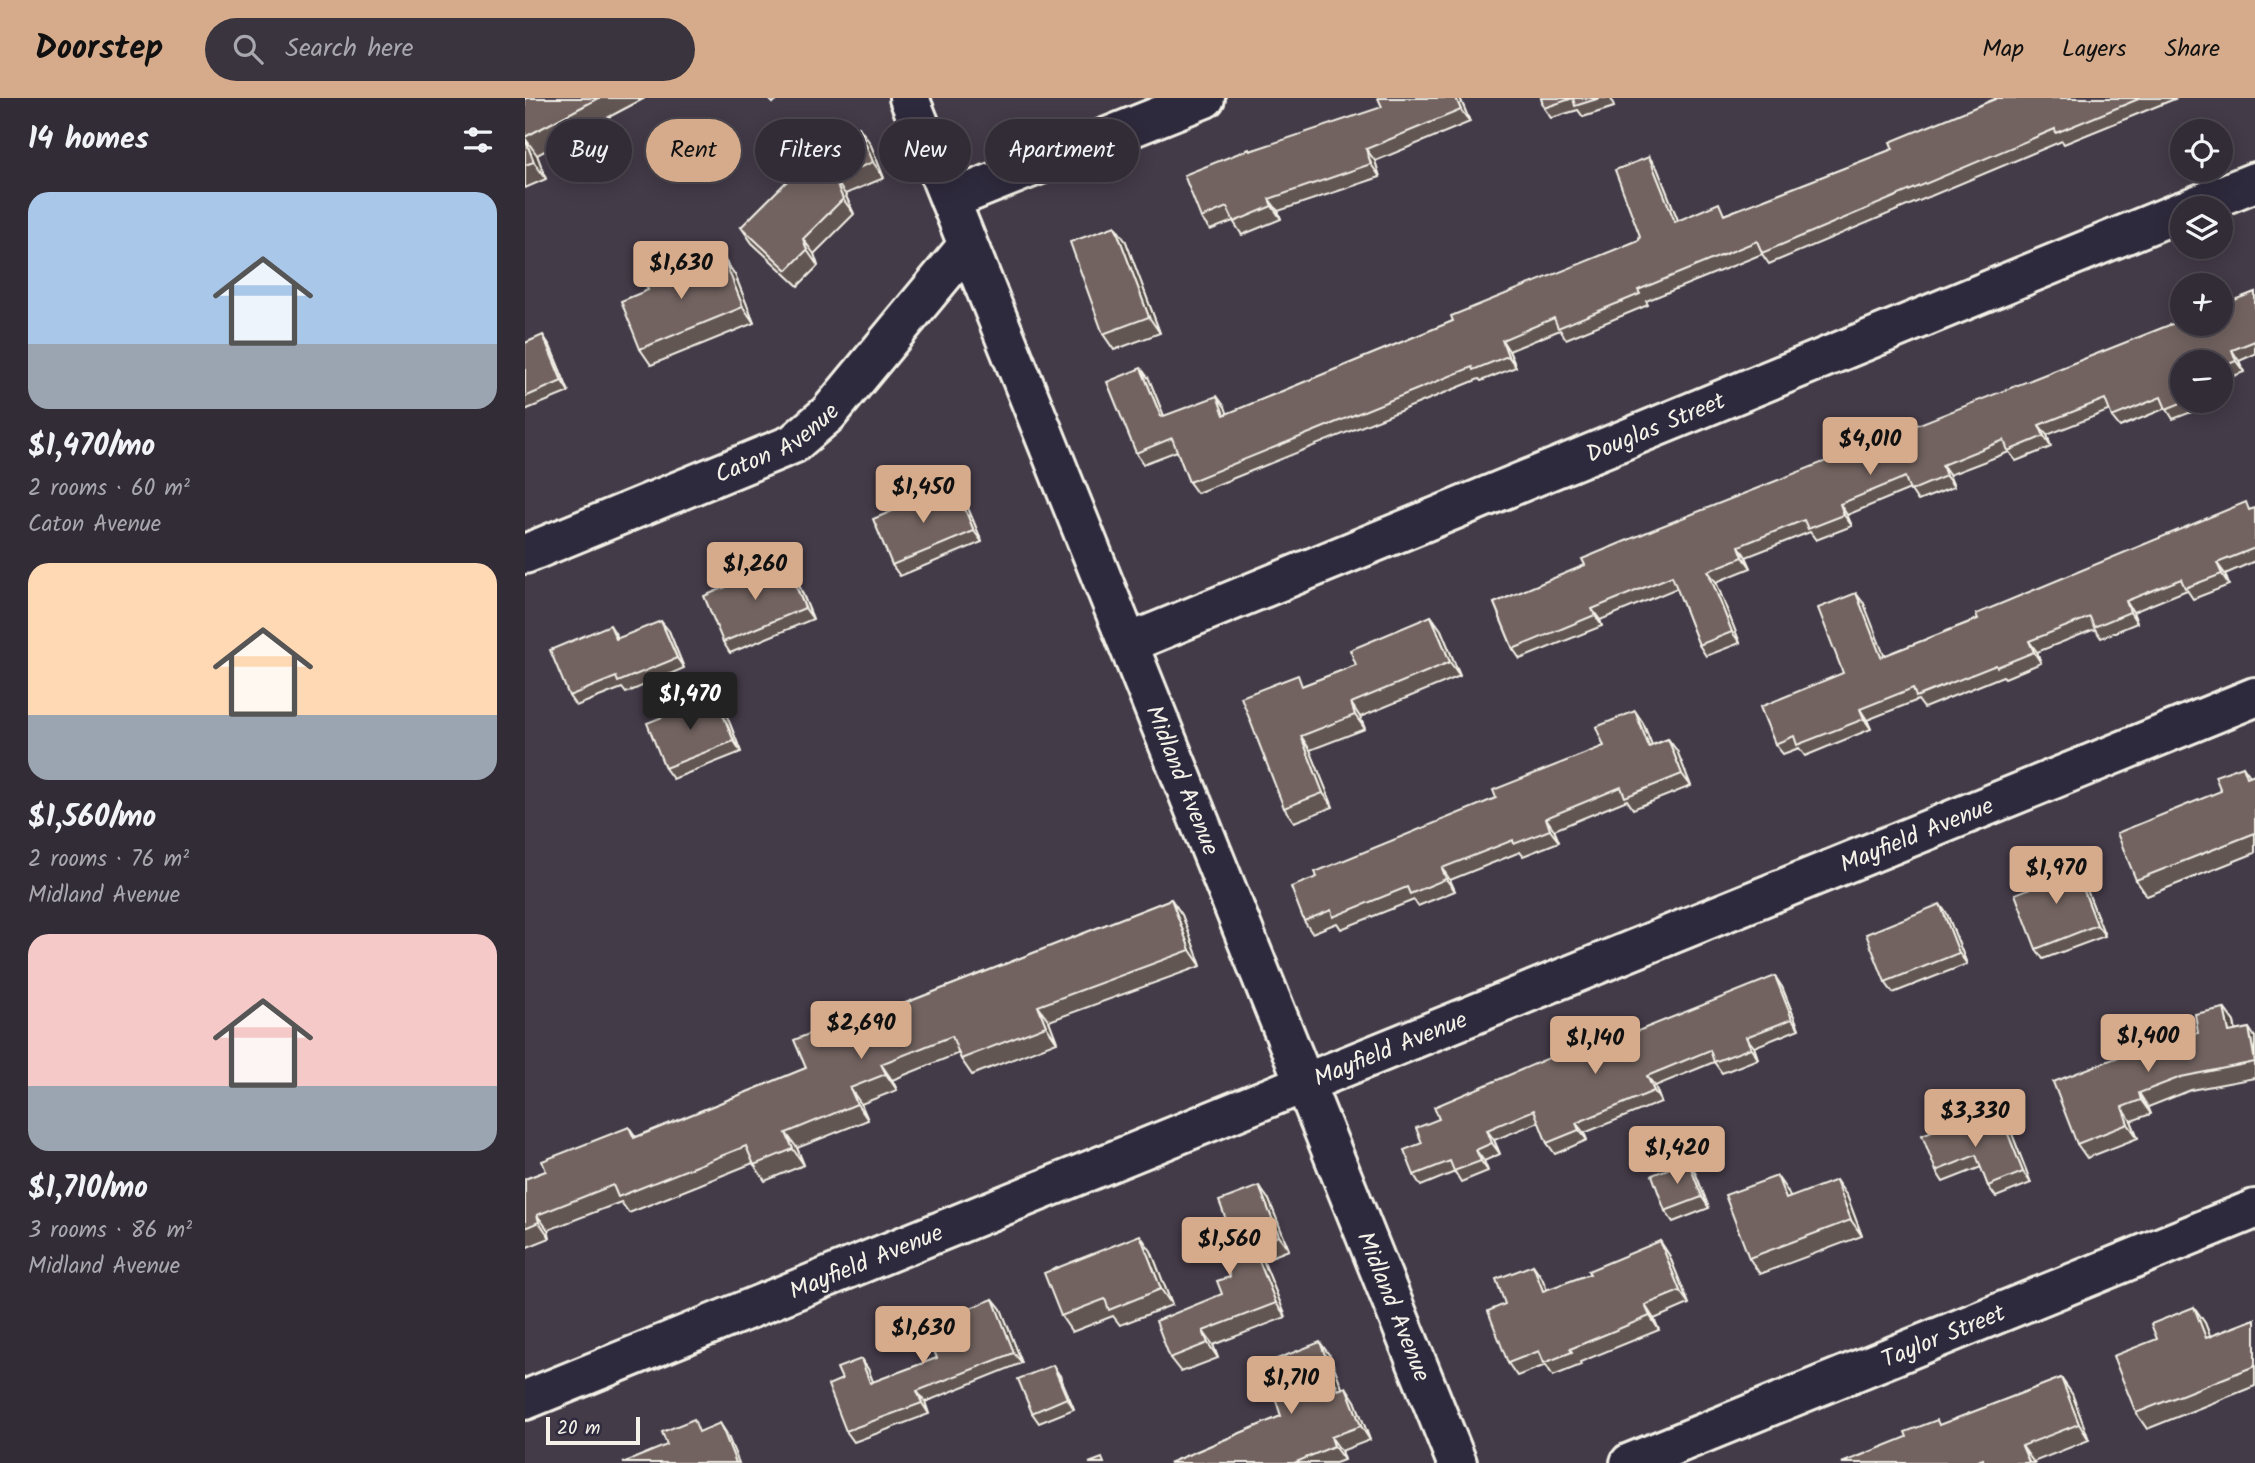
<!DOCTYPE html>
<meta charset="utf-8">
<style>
:root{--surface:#322c36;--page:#3a343e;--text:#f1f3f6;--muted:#a8a7ad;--line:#4d4851;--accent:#d6ab8b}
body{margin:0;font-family:Kalam,sans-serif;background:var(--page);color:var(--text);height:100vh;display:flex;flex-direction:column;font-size:26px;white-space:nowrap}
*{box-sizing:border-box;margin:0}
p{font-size:23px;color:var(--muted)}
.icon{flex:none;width:38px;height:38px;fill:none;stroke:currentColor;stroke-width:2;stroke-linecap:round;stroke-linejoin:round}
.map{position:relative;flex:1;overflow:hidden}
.sheet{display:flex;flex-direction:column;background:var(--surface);width:525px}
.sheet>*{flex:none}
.banner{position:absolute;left:21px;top:21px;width:665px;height:63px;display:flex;gap:14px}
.controls{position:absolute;left:1645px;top:21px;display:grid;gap:14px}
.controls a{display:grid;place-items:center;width:63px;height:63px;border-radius:50%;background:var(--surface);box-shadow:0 4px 18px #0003,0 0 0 2px var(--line);font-size:35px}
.scale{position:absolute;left:21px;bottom:18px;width:94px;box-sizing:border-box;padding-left:7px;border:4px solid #f4f1e8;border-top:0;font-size:19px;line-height:24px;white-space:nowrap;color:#f4f1e8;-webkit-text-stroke:5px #2f2a3d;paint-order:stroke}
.price{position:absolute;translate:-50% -60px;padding:0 16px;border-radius:7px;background:var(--accent);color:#111;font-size:23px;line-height:46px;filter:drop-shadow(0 2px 4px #0008)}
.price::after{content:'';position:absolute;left:50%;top:42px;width:21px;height:16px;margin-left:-10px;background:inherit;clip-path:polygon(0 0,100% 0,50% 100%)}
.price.active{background:#222;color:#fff}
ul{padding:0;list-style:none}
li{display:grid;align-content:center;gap:14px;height:371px;padding:0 28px}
li span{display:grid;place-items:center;height:217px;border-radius:21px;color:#555}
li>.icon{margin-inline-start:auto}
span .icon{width:126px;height:126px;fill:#fffc;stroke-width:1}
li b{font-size:30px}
h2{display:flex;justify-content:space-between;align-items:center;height:84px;padding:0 28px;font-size:30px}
.chip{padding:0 24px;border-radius:32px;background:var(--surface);box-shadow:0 4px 18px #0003,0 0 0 2px var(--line);font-size:24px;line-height:63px}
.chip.active{background:var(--accent);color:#111}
header{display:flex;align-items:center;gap:42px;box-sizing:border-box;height:98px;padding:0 35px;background:var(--accent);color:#111}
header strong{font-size:33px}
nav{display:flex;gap:38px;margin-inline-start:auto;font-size:24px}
.search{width:490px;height:63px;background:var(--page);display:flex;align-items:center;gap:18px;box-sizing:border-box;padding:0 24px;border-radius:38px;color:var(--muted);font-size:26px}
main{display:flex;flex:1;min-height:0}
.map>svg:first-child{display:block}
</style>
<header>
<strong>Doorstep</strong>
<div class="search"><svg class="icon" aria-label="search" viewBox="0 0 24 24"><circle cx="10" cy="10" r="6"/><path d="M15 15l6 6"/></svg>Search here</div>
<nav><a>Map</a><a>Layers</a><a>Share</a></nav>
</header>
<main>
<section class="sheet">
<h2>14 homes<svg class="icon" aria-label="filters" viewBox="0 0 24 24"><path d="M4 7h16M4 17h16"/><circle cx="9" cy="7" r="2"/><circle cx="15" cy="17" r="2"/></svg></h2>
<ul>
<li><span style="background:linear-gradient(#a9c7e8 70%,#9aa5b1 0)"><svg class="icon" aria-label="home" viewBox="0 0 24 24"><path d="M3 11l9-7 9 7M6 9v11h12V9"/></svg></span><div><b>$1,470/mo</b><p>2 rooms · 60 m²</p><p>Caton Avenue</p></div></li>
<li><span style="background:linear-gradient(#ffd9b3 70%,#9aa5b1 0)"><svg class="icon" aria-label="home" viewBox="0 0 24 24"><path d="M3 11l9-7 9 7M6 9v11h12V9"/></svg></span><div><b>$1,560/mo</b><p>2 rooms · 76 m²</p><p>Midland Avenue</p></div></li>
<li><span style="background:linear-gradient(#f6c9c9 70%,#9aa5b1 0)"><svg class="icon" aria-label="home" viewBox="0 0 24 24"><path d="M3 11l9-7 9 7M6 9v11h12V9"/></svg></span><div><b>$1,710/mo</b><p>3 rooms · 86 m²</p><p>Midland Avenue</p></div></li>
</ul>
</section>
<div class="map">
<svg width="1730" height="1365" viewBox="0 0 1730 1365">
<rect width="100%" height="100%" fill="#433b48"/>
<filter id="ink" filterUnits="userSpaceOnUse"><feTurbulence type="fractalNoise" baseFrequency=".0143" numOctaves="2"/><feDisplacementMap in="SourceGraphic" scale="14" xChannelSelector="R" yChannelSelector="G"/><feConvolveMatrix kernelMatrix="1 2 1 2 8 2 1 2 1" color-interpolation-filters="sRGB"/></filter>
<g filter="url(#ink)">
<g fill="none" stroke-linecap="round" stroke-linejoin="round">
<!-- street casing -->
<g stroke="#f4f1e8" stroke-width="44">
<g id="street">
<polyline points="425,102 680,0"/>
<polyline points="1665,110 1730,84"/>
<path id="s1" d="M0 456 268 346 303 316 442 148"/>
<path id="s2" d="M604 545 1657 113"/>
<path id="s3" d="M0 1302 1730 599"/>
<path id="s4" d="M1105 1365 1730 1111"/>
</g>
</g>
<!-- secondary casing -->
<g stroke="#f4f1e8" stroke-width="44">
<g id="secondary">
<path id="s5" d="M384 0 932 1365"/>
</g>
</g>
<!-- street -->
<use href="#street" stroke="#2f2a3d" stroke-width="38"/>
<!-- secondary -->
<use href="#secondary" stroke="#2f2a3d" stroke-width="38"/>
</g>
<!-- wall -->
<g fill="#625653" stroke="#f4f1e8" stroke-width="2">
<polygon points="0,0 120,0 12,57 21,81 0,90"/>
<polygon points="244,0 255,0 247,5"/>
<polygon points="935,0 945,24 850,63 855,79 753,113 756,121 717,137 708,123 685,132 676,120 725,53"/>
<polygon points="1016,0 1086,0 1089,9 1058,19 1053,12 1026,20 1019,10"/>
<polygon points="1470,0 1652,0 1539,46 1537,43 1244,166 1237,156 1121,203 1123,207 1041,241 1035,232 984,253 991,269 956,283 954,281 672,395 664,384 652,353 618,366 611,355 624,281 639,318 700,309 702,316 928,223 1114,142 1124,59 1132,70 1153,122 1201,116 1368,51 1470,1"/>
<polygon points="345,45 359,80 320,96 329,116 289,156 293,168 273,188 227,145 216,129"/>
<polygon points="601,144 635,235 589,252 578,236"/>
<polygon points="199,161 210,177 229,225 126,267 115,251 123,192 161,163 169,174"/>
<polygon points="1730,194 1730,256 1714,263 1719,274 1696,283 1696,264 1657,264 1657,303 1678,303 1680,309 1648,321 1641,310 1595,329 1587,319 1585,312 1522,337 1526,349 1491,363 1484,354 1424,377 1429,389 1393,403 1385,391 1322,417 1327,428 1291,442 1285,434 1221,459 1226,470 1191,484 1215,545 1181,558 1174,547 1152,490 1075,522 1077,528 995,561 988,551 969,505"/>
<polygon points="0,245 25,248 44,294 0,312"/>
<polygon points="438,398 457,444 375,478 367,467"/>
<polygon points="1730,410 1730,463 1700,476 1704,487 1668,501 1662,492 1608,514 1612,525 1576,540 1570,531 1512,554 1516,565 1480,580 1478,578 1399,610 1393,602 1342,622 1346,631 1280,658 1274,650 1258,656 1250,646 1318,575 1339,506 1359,558"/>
<polygon points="269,475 288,521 205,555 198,544"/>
<polygon points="906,518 916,532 935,578 835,619 840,631 785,652 808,709 769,724 759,710 779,587 831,567"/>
<polygon points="144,533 159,570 101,595 97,590 51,608 44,598 92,538 93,540"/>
<polygon points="198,608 216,654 148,681 140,670"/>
<polygon points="1110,613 1118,625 1127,647 1143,641 1152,653 1166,688 1108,711 1102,702 1029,732 1034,744 998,758 995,754 925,782 930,793 893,808 889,802 816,831 812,825 787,835 779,823 792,779 971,700 1079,648"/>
<polygon points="1718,668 1725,678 1730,676 1730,755 1622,798 1611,782 1696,693"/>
<polygon points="1547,762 1554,772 1580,838 1518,861 1511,851 1518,785"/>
<polygon points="646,801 657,817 676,868 524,923 532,944 447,977 436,961 434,955 367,982 372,992 336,1006 343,1022 272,1050 279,1067 240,1083 228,1065 104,1115 96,1104 23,1132 25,1140 0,1150 0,1081 21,1073 104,1029 111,1039 281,970 338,914 342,920"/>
<polygon points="1422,816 1442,866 1368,895 1360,884"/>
<polygon points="1257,889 1274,931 1229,949 1233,961 1197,975 1189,964 1130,988 1136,1004 1059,1035 1062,1042 1030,1056 1022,1045 1014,1024 969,1042 975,1056 959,1063 963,1073 936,1084 930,1074 896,1088 889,1077 897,1045 914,1021 1100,938"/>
<polygon points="1699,910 1709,924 1711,933 1730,939 1730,980 1666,992 1623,1009 1626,1016 1606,1023 1613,1040 1562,1060 1552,1046"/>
<polygon points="1449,1030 1450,1032 1485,1031 1506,1085 1471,1099 1463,1088 1456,1069 1418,1084 1411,1073"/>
<polygon points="1170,1074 1184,1110 1148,1124 1140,1113"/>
<polygon points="1263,1094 1265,1100 1322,1098 1337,1138 1235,1176 1224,1160"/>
<polygon points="744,1102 764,1152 738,1162 761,1219 688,1247 693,1260 656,1274 645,1260 697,1196 705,1179 712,1150"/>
<polygon points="1135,1143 1144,1157 1164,1206 1129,1221 1134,1232 1055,1264 1056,1267 1028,1278 1021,1267 992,1278 983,1265 980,1206 1008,1167 1017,1180 1022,1192 1065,1176"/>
<polygon points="626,1153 647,1207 595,1227 588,1218 547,1234 536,1218"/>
<polygon points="468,1201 476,1211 497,1265 400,1304 404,1316 329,1344 321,1333 317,1281 336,1261 343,1271 348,1284 412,1260"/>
<polygon points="1669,1209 1680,1225 1685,1238 1730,1221 1730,1288 1622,1331 1611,1315 1632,1241"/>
<polygon points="805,1258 817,1290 830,1303 845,1342 816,1353 819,1362 811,1365 644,1365 756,1318"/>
<polygon points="535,1278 549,1311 514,1325 507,1315"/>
<polygon points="1536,1280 1547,1296 1564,1342 1508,1364 1509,1365 1317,1365"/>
</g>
<!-- shaded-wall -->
<g fill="#504643" stroke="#f4f1e8" stroke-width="2">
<polygon points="931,0 935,0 945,24 936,12"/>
<polygon points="334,29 345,45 359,80 348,64"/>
<polygon points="0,40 12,57 21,81 9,64"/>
<polygon points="841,51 850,63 855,79 846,66"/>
<polygon points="1124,59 1132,70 1158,135 1150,124"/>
<polygon points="309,80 320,96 329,116 318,101"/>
<polygon points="744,101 753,113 756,121 747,108"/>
<polygon points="590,128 601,144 635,235 624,219"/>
<polygon points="278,141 289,156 293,168 282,152"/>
<polygon points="199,161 210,177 229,225 218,209"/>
<polygon points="18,237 25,248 44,294 37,283"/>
<polygon points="977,242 984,253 991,269 983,258"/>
<polygon points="1707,252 1714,263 1719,274 1711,263"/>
<polygon points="616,270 624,281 644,331 636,319"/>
<polygon points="692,298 700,309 707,328 699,317"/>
<polygon points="1514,327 1522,337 1526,349 1519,338"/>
<polygon points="1417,367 1424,377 1429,389 1421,378"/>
<polygon points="430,387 438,398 457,444 449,433"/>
<polygon points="1315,406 1322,417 1327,428 1319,417"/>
<polygon points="1214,448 1221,459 1226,470 1218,459"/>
<polygon points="261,464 269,475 288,521 280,510"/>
<polygon points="1692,465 1700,476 1704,487 1697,476"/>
<polygon points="1183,473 1191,484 1215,545 1207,534"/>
<polygon points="1331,495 1339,506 1364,570 1356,559"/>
<polygon points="1601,503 1608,514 1612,525 1605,514"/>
<polygon points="1067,511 1075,522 1077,528 1070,517"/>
<polygon points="906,518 916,532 935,578 925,564"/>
<polygon points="136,523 144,533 159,570 152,560"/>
<polygon points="85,527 92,538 98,552 91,541"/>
<polygon points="1504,543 1512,554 1516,565 1509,554"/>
<polygon points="190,598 198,608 216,654 209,643"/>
<polygon points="826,605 835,619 840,631 830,617"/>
<polygon points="1335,611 1342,622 1346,631 1339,621"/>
<polygon points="1110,613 1118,625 1132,661 1124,649"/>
<polygon points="776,638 785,652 808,709 798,695"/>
<polygon points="1143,641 1152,653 1166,688 1157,676"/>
<polygon points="1021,720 1029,732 1034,744 1025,732"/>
<polygon points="1547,762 1554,772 1580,838 1572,827"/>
<polygon points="917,770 925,782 930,793 921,781"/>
<polygon points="646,801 657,817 676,868 665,852"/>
<polygon points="1415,806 1422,816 1442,866 1434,855"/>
<polygon points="1250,878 1257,889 1274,931 1267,921"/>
<polygon points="513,908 524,923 532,944 521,928"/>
<polygon points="1699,910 1709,924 1713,948 1704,934"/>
<polygon points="1724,930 1730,939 1730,962"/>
<polygon points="1221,939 1229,949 1233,961 1226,950"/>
<polygon points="356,966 367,982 372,992 361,976"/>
<polygon points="1122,978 1130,988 1136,1004 1129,993"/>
<polygon points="325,990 336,1006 343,1022 332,1006"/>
<polygon points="1614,995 1623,1009 1626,1016 1616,1002"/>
<polygon points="1597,1009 1606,1023 1613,1040 1603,1026"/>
<polygon points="1441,1019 1449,1030 1454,1044 1447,1033"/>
<polygon points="1477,1021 1485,1031 1506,1085 1498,1074"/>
<polygon points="1051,1025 1059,1035 1062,1042 1054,1032"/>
<polygon points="962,1032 969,1042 975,1056 967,1045"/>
<polygon points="261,1035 272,1050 279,1067 268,1051"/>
<polygon points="951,1052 959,1063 963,1073 956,1063"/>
<polygon points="1163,1063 1170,1074 1184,1110 1177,1099"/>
<polygon points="1252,1078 1263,1094 1272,1117 1261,1101"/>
<polygon points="1311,1082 1322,1098 1337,1138 1326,1122"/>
<polygon points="734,1088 744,1102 764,1152 754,1138"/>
<polygon points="12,1117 23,1132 25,1140 14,1124"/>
<polygon points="615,1137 626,1153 647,1207 636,1191"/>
<polygon points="1135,1143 1144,1157 1164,1206 1155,1193"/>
<polygon points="728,1148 738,1162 761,1219 751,1205"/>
<polygon points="1008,1167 1017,1180 1027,1206 1018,1193"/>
<polygon points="468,1201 476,1211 497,1265 489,1255"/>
<polygon points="1120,1207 1129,1221 1134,1232 1125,1218"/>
<polygon points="1669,1209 1680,1225 1692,1256 1681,1240"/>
<polygon points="678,1233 688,1247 693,1260 683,1245"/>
<polygon points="795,1244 805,1258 823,1306 813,1292"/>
<polygon points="336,1261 343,1271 353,1296 345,1285"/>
<polygon points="528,1267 535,1278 549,1311 542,1300"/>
<polygon points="1536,1280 1547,1296 1564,1342 1554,1326"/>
<polygon points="821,1289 830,1303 845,1342 836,1328"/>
<polygon points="392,1293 400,1304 404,1316 397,1305"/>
<polygon points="195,1325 202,1336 214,1365 211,1365"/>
<polygon points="806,1339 816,1353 819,1362 809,1348"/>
<polygon points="1497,1348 1509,1365 1504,1365"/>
</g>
<!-- building -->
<g fill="#726460" stroke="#f4f1e8" stroke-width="2">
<polygon points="0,0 74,0 0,39"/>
<polygon points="853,0 931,0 936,12 841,51 846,66 744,101 747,108 709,124 702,109 676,120 659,77 724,51 725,53 857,9"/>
<polygon points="1016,0 1075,0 1050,8 1048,0 1019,10"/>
<polygon points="1470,0 1616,0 1531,35 1530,31 1237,155 1232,143 1113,192 1115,196 1033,230 1029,220 977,242 983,258 948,272 947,269 664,384 647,340 611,355 582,284 616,270 636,319 692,298 699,317 928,223 926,218 1114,142 1115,138 1090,72 1124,59 1150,124 1194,105 1199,117 1368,51 1365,44 1470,1"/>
<polygon points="334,29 348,64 309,80 318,101 278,141 282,152 262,172 216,129 303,42"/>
<polygon points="0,41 9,64 0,67"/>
<polygon points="590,128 624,219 578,236 545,144"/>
<polygon points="199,161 218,209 115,251 96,203 123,192 118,180 161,163 166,175"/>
<polygon points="1730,194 1730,243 1707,252 1711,263 1696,269 1696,264 1657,264 1657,303 1661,303 1641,311 1636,299 1587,319 1580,301 1514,327 1519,338 1483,353 1479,342 1417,367 1421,378 1385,393 1380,379 1315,406 1319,417 1283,431 1279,422 1214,448 1218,459 1183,473 1207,534 1174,547 1147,478 1067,511 1070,517 988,551 969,505 1060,467 1057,461 1132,430 1657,222 1657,226 1696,226 1696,207"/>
<polygon points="18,237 37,283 0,299 0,245"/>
<polygon points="430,387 449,433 367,467 348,421"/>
<polygon points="1721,404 1724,412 1730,410 1730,450 1692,465 1697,476 1660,490 1656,481 1601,503 1605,514 1569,529 1565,519 1504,543 1509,554 1472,569 1471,567 1391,599 1388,590 1335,611 1339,621 1272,647 1269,638 1250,646 1235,609 1318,575 1293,510 1331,495 1356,559 1453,521 1451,516"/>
<polygon points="261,464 280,510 198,544 179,498"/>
<polygon points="906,518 925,564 826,605 830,617 776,638 798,695 759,710 716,599 773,577 777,588 831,567 825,552"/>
<polygon points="136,523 152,560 93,584 91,579 44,598 25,552 85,527 91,541"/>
<polygon points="190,598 209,643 140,670 122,625"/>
<polygon points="1110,613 1124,649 1143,641 1157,676 1100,699 1096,689 1021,720 1025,732 989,746 988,742 917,770 921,781 885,796 882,789 808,819 806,812 779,823 766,789 792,779 790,774 971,700 968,692 1079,648 1071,629"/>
<polygon points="1718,668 1722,679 1730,676 1730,735 1611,782 1592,735 1696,693 1690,678"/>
<polygon points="1547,762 1572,827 1511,851 1490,796 1518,785 1513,774"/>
<polygon points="646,801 665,852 513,908 521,928 436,961 427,938 356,966 361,976 325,990 332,1006 261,1035 268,1051 229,1067 221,1048 93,1099 88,1087 12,1117 14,1124 0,1130 0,1081 21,1073 17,1063 104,1029 109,1040 281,970 269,942 338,914 340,921"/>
<polygon points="1415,806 1434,855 1360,884 1341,836"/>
<polygon points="1250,878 1267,921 1221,939 1226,950 1189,964 1185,952 1122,978 1129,993 1051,1025 1054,1032 1022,1045 1009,1012 962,1032 967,1045 951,1052 956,1063 929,1073 925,1063 889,1077 879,1052 897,1045 891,1030 914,1021 909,1009 1094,930 1098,939"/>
<polygon points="1699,910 1704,934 1724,930 1730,964 1656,979 1614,995 1616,1002 1597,1009 1603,1026 1552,1046 1528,984 1635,943 1673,935 1670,916"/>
<polygon points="1441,1019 1447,1033 1477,1021 1498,1074 1463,1088 1451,1057 1411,1073 1397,1037"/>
<polygon points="1163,1063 1177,1099 1140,1113 1127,1077"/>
<polygon points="1252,1078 1261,1101 1311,1082 1326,1122 1224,1160 1200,1097"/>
<polygon points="734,1088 754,1138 728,1148 751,1205 678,1233 683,1245 645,1260 631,1223 697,1196 692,1183 705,1179 696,1156 712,1150 694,1103"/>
<polygon points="615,1137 636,1191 584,1212 580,1201 536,1218 519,1175"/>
<polygon points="1135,1143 1155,1193 1120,1207 1125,1218 1045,1251 1047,1254 1019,1265 1014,1253 983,1265 963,1213 980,1206 971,1181 1008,1167 1018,1193 1065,1176 1063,1173"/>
<polygon points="468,1201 489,1255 392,1293 397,1305 321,1333 303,1287 317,1281 312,1270 336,1261 345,1285 412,1260 399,1228"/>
<polygon points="1669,1209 1681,1240 1730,1221 1730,1268 1611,1315 1588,1258 1632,1241 1626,1226"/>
<polygon points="795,1244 813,1292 821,1289 836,1328 806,1339 809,1348 769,1365 644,1365 756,1318 739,1266"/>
<polygon points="528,1267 542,1300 507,1315 493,1281"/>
<polygon points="1536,1280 1554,1326 1497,1348 1504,1364 1502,1365 1459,1365 1458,1361 1447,1365 1317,1365 1382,1339 1380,1334 1412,1322 1414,1327"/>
<polygon points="169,1321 174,1334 195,1325 211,1365 98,1365 142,1347 137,1334"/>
<polygon points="577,1360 579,1365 564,1365"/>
</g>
</g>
<g text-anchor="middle" stroke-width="6" stroke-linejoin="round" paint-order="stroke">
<!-- street labels -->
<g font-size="24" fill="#f4f1e8" stroke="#2f2a3d">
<text dy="8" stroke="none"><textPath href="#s2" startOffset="569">Douglas Street</textPath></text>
<text dy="8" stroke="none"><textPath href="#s1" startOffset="276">Caton Avenue</textPath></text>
<text dy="8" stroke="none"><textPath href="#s5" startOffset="735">Midland Avenue</textPath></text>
<text dy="8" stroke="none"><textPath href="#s3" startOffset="1502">Mayfield Avenue</textPath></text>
<text dy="8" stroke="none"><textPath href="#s3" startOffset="934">Mayfield Avenue</textPath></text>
<text dy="8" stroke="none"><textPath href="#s3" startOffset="368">Mayfield Avenue</textPath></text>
<text dy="8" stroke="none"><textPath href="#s5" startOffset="1302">Midland Avenue</textPath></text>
<text dy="8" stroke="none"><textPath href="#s4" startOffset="338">Taylor Street</textPath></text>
</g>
</g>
</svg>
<div class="controls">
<a><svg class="icon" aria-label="locate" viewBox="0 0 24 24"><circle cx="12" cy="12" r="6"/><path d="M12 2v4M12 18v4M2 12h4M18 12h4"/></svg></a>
<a><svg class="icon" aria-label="layers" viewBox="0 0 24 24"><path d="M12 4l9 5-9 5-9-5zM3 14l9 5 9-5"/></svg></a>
<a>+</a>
<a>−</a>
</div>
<div class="scale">20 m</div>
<b class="price" style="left:156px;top:203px">$1,630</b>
<b class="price" style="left:1345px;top:379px">$4,010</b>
<b class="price" style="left:398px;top:427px">$1,450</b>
<b class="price" style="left:230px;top:504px">$1,260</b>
<b class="price active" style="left:165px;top:634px">$1,470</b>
<b class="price" style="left:1531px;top:808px">$1,970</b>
<b class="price" style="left:336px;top:963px">$2,690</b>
<b class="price" style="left:1623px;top:976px">$1,400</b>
<b class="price" style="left:1070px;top:978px">$1,140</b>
<b class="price" style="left:1450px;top:1051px">$3,330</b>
<b class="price" style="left:1152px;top:1088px">$1,420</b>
<b class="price" style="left:704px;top:1179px">$1,560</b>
<b class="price" style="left:398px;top:1268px">$1,630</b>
<b class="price" style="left:766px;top:1318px">$1,710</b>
<div class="banner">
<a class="chip">Buy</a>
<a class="chip active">Rent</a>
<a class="chip">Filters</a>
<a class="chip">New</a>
<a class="chip">Apartment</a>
</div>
</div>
</main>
